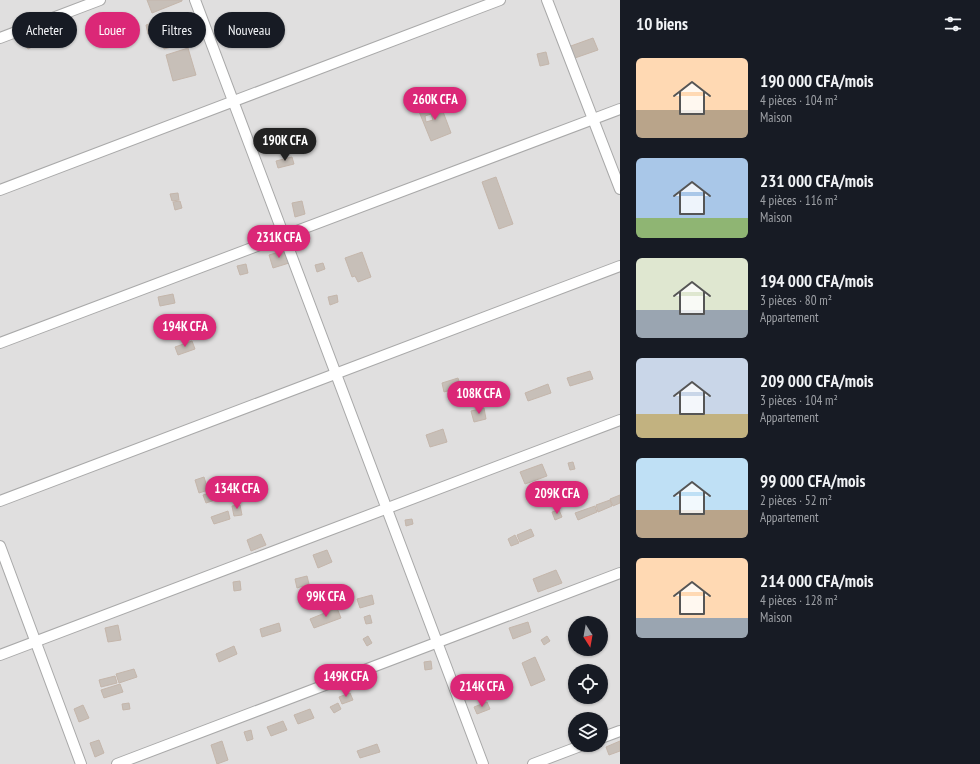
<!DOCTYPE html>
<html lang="fr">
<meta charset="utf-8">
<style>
:root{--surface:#171b24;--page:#20242c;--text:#f1f3f6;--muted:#9ea1a6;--accent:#db2777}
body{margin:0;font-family:"PT Sans Narrow",sans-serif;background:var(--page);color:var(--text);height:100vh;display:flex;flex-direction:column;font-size:15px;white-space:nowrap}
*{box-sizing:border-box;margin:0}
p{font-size:13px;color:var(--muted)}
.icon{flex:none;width:22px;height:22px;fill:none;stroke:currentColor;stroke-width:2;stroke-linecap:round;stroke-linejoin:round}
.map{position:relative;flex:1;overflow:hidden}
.drawer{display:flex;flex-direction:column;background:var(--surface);width:360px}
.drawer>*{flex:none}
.banner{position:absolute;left:12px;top:12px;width:380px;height:36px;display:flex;gap:8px}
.needle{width:26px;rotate:169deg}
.fabs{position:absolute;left:568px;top:616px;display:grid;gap:8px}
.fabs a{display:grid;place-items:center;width:40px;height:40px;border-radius:50%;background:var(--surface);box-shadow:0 1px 3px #0004;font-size:20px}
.price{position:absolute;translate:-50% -34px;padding:0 9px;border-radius:14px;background:var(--accent);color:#fff;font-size:13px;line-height:26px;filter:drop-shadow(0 1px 2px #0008)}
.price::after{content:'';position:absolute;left:50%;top:24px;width:12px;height:9px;margin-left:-6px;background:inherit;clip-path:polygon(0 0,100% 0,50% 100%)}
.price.on{background:#222;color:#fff}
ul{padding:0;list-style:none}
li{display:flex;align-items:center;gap:12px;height:100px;padding:0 16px}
li span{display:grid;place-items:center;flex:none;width:112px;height:80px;border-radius:6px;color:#555}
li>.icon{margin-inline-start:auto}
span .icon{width:48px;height:48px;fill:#fffc;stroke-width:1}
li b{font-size:17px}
h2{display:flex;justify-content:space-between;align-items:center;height:48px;padding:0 16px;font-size:17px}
.pill{padding:0 14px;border-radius:18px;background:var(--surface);box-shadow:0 1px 3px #0004;font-size:14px;line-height:36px}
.pill.on{background:var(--accent);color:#fff}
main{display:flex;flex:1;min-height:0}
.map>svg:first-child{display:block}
</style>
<main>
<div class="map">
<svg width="620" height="764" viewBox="0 0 620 764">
<rect width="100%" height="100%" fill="#f2efe9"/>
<!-- residential -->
<path fill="#e0dfdf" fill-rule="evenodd" d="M0 0H620V764H0ZM575 623H601V649H575ZM575 671H601V697H575ZM575 719H601V745H575Z"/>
<!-- building -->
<g fill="#c7bfb8" stroke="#c4b6ab" fill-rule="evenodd">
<polygon points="147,0 182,0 182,1 152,13"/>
<polygon points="155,22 157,32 148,34 146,25"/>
<polygon points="193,24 197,40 164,49 160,34"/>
<polygon points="31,37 36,45 28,49 23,40"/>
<polygon points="593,38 598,50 572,59 568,47"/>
<polygon points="188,48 196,75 173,81 166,55"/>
<polygon points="546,52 549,64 540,66 537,54"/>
<path d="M439 101 451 133 431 141 418 109ZM431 114 433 120 426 122 425 116Z"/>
<polygon points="292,157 294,164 278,168 276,161"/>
<polygon points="496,177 513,224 499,229 482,182"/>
<polygon points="178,193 179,200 172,201 170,194"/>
<polygon points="180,201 182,208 175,210 173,202"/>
<polygon points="302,201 305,214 295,217 292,203"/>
<polygon points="286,250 289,263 273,268 269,255"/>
<polygon points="362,252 371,277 358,282 355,276 352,277 345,258"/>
<polygon points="323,263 325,269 317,272 315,265"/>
<polygon points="246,264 248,273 240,275 237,266"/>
<polygon points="173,294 175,303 160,306 158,297"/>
<polygon points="337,295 338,302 330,305 328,297"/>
<polygon points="192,341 195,349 178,355 175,347"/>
<polygon points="590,371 593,379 570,386 567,378"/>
<polygon points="458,378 461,387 444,392 442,383"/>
<polygon points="548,384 551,393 528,401 525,393"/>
<polygon points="484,408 486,419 474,422 471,411"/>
<polygon points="443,429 447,442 430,447 426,435"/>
<polygon points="573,462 575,469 570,470 568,463"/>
<polygon points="542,464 547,476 525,484 520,472"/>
<polygon points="204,477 208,490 199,493 195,480"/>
<polygon points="213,492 215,500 206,503 203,495"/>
<polygon points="620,495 620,503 613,506 610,499"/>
<polygon points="610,500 612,506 598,512 596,505"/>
<polygon points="240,505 242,515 234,516 232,506"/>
<polygon points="595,506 597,512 578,520 575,513"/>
<polygon points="559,510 562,517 555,520 552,512"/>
<polygon points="228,511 230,519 214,524 211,517"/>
<polygon points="412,519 413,524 406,526 405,520"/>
<polygon points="531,529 534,536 520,542 517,535"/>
<polygon points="261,534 266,545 251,551 247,540"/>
<polygon points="515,535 519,543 511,546 508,539"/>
<polygon points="327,550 332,562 318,568 313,555"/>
<polygon points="556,570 562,583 538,592 533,579"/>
<polygon points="307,576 309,584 297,588 295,579"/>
<polygon points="240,581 241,590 234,591 233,582"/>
<polygon points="372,595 374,604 360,608 357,599"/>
<polygon points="337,608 341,618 314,628 310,619"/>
<polygon points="370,615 372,623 366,624 364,617"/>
<polygon points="528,622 531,632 513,639 509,628"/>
<polygon points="279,623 281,631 262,637 260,629"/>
<polygon points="118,625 121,640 108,642 105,628"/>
<polygon points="368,636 372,643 367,646 363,639"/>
<polygon points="547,636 550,641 544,645 541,640"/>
<polygon points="234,646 237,654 219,662 216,654"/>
<polygon points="535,657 545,680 531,686 522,663"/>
<polygon points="431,661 432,669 425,670 424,662"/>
<polygon points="134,669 137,677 119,683 116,674"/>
<polygon points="115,676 117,683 101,687 99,680"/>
<polygon points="120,684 123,692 104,698 101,690"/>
<polygon points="350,693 353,700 342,704 339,697"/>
<polygon points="487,702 490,709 477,714 474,707"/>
<polygon points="129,703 130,709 123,710 122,704"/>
<polygon points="338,703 341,709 334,713 330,707"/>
<polygon points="83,705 89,718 79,722 74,709"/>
<polygon points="310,709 314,718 298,724 294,715"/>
<polygon points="283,721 287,730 271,736 267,727"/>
<polygon points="251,730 253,739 247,741 244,732"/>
<polygon points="99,740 104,753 95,757 90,743"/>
<polygon points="222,741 228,760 217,764 211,745"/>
<polygon points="620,741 620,751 609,755 606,747"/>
<polygon points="377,744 380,752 360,758 357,751"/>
</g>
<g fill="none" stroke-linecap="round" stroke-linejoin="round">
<!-- minor casing -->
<g stroke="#a9a9a9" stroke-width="12">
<g id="minor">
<polyline points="195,0 483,764"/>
<polyline points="547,0 620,189"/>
<polyline points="0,38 100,0"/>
<polyline points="0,190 500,0"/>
<polyline points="0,343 620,109"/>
<polyline points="0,501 620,266"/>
<polyline points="0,546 81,764"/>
<polyline points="0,655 620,420"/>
<polyline points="601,738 620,731"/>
<polyline points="117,764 620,573"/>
<polyline points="533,764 583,745"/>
</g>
</g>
<!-- minor -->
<use href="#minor" stroke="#fff" stroke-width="10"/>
</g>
</svg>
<div class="fabs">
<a><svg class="needle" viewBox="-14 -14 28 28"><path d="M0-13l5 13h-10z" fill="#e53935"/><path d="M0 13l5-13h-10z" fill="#9ea1a6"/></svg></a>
<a><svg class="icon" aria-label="locate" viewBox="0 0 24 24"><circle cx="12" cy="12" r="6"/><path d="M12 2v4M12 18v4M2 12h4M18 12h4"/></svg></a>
<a><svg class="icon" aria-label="layers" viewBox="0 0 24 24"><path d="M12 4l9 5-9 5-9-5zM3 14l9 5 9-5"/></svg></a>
</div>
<b class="price" style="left:435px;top:121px">260K CFA</b>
<b class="price on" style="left:285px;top:162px">190K CFA</b>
<b class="price" style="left:279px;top:259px">231K CFA</b>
<b class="price" style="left:185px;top:348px">194K CFA</b>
<b class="price" style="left:479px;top:415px">108K CFA</b>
<b class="price" style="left:237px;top:510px">134K CFA</b>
<b class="price" style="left:557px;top:515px">209K CFA</b>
<b class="price" style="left:326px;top:618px">99K CFA</b>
<b class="price" style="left:346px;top:698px">149K CFA</b>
<b class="price" style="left:482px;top:708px">214K CFA</b>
<div class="banner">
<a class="pill">Acheter</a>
<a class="pill on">Louer</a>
<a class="pill">Filtres</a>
<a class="pill">Nouveau</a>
</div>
</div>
<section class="drawer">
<h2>10 biens<svg class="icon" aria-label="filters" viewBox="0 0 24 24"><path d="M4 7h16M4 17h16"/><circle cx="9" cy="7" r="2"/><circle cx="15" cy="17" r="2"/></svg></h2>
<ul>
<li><span style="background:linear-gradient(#ffd9b3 65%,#b9a48a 0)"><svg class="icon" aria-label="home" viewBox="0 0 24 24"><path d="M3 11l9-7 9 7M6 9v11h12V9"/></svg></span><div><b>190 000 CFA/mois</b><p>4 pièces · 104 m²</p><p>Maison</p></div></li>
<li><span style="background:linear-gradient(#a9c7e8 75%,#8fb573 0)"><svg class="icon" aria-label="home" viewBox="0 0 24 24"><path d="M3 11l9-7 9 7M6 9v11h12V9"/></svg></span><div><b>231 000 CFA/mois</b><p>4 pièces · 116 m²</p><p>Maison</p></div></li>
<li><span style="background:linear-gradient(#dfe7d0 65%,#9aa5b1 0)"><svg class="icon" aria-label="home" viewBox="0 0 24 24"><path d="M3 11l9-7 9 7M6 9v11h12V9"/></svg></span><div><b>194 000 CFA/mois</b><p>3 pièces · 80 m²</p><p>Appartement</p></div></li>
<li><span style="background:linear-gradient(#c9d6e8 70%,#c2b280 0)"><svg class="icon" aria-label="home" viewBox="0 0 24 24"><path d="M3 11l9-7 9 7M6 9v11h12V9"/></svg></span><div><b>209 000 CFA/mois</b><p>3 pièces · 104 m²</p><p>Appartement</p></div></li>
<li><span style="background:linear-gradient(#bfe0f5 65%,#b9a48a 0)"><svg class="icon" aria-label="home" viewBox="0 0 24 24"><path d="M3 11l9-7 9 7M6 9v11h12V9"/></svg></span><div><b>99 000 CFA/mois</b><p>2 pièces · 52 m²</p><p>Appartement</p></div></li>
<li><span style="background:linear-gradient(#ffd9b3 75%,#9aa5b1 0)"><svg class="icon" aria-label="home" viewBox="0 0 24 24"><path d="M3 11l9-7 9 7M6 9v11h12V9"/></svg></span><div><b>214 000 CFA/mois</b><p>4 pièces · 128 m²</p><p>Maison</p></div></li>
</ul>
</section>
</main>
